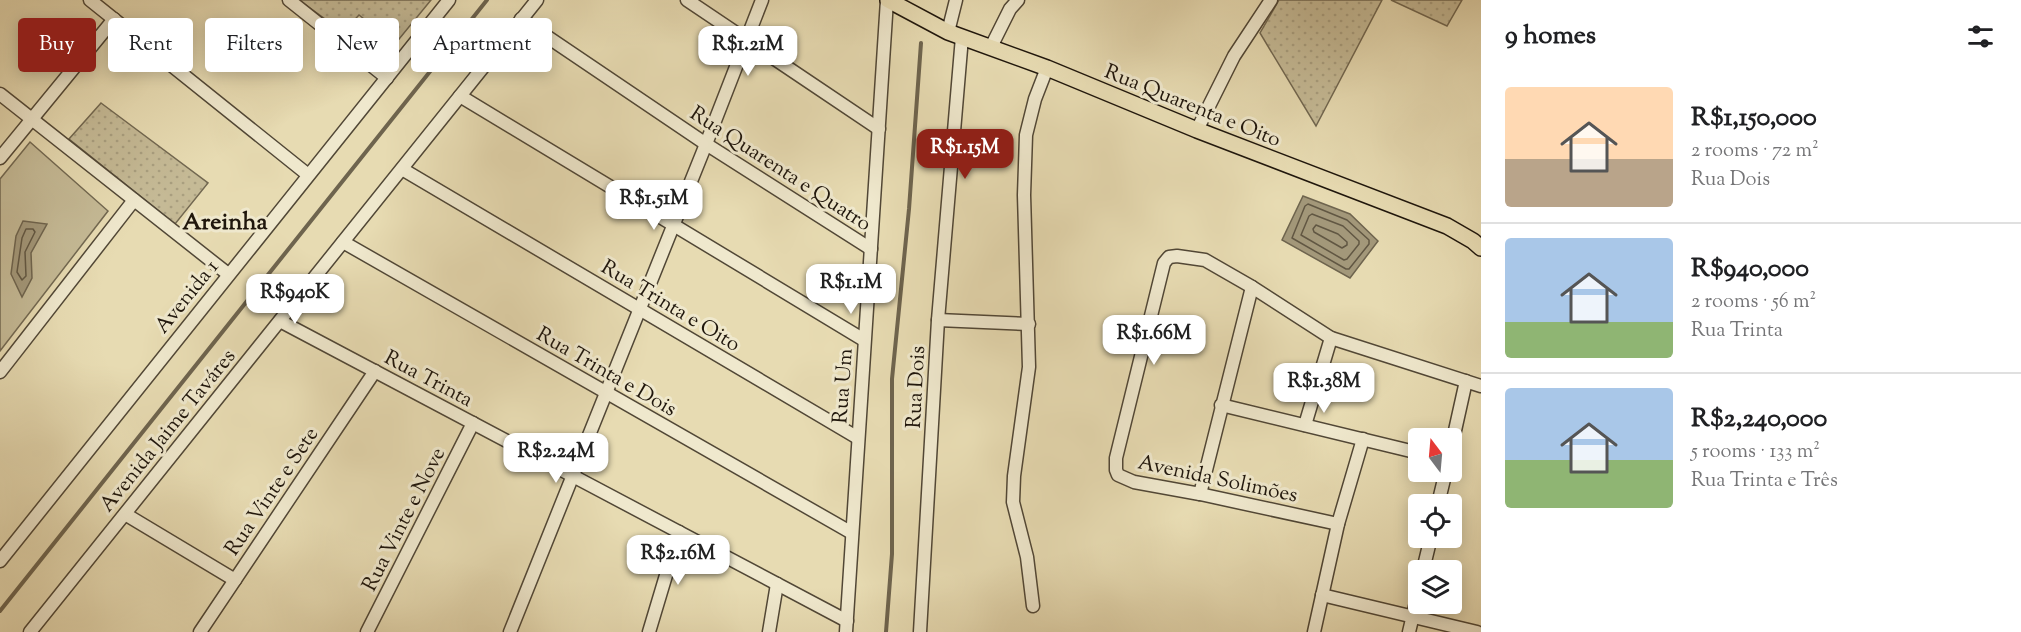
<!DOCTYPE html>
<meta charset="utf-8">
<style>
:root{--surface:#fff;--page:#f2f2f2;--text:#202124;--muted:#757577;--line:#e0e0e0;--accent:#8f2418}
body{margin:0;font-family:"Sorts Mill Goudy",serif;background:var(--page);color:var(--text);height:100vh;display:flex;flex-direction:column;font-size:22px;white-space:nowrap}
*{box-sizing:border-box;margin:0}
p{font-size:20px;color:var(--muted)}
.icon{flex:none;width:33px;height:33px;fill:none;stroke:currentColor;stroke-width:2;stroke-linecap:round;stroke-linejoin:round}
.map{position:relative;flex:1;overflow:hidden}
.side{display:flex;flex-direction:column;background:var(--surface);width:540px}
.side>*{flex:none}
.banner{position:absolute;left:18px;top:18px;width:570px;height:54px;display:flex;gap:12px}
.needle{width:39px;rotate:344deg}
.controls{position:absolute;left:1408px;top:428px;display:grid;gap:12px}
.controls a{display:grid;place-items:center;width:54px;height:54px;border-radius:6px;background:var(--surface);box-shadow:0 3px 15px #0003;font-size:30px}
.price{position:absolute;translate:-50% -51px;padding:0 14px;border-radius:12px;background:#fff;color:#222;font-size:20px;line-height:39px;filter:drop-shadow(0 2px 3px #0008)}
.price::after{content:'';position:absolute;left:50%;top:36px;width:18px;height:14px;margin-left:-9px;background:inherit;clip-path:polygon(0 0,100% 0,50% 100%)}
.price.selected{background:var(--accent);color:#fff}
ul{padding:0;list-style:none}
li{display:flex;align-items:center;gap:18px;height:150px;padding:0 24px}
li+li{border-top:2px solid var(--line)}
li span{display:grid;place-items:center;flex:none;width:168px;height:120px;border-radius:6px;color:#555}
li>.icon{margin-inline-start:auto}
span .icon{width:72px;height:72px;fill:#fffc;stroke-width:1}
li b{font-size:26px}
h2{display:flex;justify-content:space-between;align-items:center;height:72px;padding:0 24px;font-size:26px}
.pill{padding:0 21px;border-radius:6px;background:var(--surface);box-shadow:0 3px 15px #0003;font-size:21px;line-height:54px}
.pill.selected{background:var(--accent);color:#fff}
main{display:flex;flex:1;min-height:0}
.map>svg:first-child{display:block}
</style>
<main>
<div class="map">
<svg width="1481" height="632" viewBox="0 0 1481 632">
<defs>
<pattern id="grass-dots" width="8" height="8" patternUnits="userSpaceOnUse" patternTransform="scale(1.5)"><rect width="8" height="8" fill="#c5ba96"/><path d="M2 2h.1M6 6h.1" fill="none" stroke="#a99f80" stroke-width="1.8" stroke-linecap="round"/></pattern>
</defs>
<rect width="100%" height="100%" fill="#e7dbb2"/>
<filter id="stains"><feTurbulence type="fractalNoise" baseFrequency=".00333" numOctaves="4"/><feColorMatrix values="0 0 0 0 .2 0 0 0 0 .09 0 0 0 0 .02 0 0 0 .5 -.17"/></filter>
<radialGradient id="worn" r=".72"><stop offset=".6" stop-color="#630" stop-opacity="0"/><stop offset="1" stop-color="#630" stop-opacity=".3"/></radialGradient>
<!-- grass -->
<g fill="url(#grass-dots)" stroke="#726851" stroke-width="1.5">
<polygon points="299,0 431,0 395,44 359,15 343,32"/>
<polygon points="1279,0 1382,0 1316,126 1260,33"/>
<polygon points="1391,0 1462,0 1447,26"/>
<polygon points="101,103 208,183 175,224 69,139"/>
</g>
<!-- park -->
<polygon fill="#c5ba96" stroke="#726851" stroke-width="1.5" points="30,142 108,211 0,351 0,179"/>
<!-- water -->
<g fill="#a3987a" stroke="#6e644e" stroke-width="1.5">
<polygon points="1303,196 1350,214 1378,241 1350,278 1282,240"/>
<polygon points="23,221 47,224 31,253 32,278 22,297 11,274 16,236"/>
</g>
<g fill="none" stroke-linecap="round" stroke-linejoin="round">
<!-- shore -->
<g stroke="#615743" stroke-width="1.5">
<polygon points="1308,204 1347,220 1369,240 1369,244 1349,269 1346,269 1292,238 1305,206"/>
<polygon points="1312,214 1343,226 1359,241 1359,244 1347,259 1344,260 1301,235 1309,216"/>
<polygon points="1316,225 1338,234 1347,242 1347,245 1342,248 1314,232 1313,229"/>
<polygon points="26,229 33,229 35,232 25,252 26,276 22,280 17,272 22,238"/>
</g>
<!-- stream -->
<g stroke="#6e644e" stroke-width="4">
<polyline points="0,611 487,0"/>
<polyline points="886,632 892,554 892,379 909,209 921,43"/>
</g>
<!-- minor casing -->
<g stroke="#514736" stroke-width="15">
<g id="minor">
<polyline points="90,0 307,174"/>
<polyline points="289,0 387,78"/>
<polyline points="687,0 879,129"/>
<polyline points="521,19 706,144 871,249"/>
<polyline points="948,32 956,0"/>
<polyline points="991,47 1010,9 1018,0"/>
<polyline points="0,94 228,274"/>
<polyline points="460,96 864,340"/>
<polyline points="1197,130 1234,56 1271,0"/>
<polyline points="0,158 114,19"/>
<polyline points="402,169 858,438"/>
<polyline points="343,242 852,533"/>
<polyline points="938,320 1029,324"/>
<polyline points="280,321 847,621"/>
<polyline points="0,372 134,200"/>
<polyline points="1221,405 1419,453"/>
<polyline points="1305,425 1331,338"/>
<polyline points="1452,444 1466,381"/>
<polyline points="1200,494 1252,287"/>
<polyline points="1438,504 1446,471"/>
<polyline points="125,514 235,580"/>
<polyline points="1338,524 1200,494 1134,482 1118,475 1116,470 1116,458 1164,263 1169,257 1177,256 1205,260 1252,287 1331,338 1481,386"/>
<polyline points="0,561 449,0"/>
<polyline points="1423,570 1431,537"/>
<polyline points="1322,595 1477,632"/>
<polyline points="1033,606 1027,557 1013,502 1014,476 1029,367 1024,195 1026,135 1035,99 1047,68"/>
<polyline points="30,632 537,0"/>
<polyline points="200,632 375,371"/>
<polyline points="367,632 473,423"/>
<polyline points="510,632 706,144 762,0"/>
<polyline points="649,632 679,532"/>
<polyline points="769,632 777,584"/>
<polyline points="846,632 887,0"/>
<polyline points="920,632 938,320 962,37"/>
<polyline points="1314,632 1338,524 1363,439"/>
<polyline points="1409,632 1419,590"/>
</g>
</g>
<!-- major casing -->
<g stroke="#1f160c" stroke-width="18">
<polyline id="major" points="888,0 948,32 1047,68 1197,130 1447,226 1473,241 1481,248"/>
</g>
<!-- minor -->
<use href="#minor" stroke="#efe8cd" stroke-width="12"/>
<!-- major -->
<use href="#major" stroke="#e7dbb2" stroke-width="15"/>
</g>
<g text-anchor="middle" stroke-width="6" stroke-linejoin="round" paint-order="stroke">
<!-- street labels -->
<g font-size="21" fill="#1f160c" stroke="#efe8cd">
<text transform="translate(1193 105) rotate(22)" y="7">Rua Quarenta e Oito</text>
<text transform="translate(781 168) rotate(33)" y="7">Rua Quarenta e Quatro</text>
<text transform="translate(186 296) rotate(-51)" y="7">Avenida 1</text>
<text transform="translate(671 305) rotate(31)" y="7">Rua Trinta e Oito</text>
<text transform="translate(607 371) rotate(30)" y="7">Rua Trinta e Dois</text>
<text transform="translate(429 378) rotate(28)" y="7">Rua Trinta</text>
<text transform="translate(842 386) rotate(-86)" y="7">Rua Um</text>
<text transform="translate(915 387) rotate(-87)" y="7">Rua Dois</text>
<text transform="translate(167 430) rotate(-51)" y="7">Avenida Jaime Taváres</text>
<text transform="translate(1218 478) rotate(12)" y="7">Avenida Solimões</text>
<text transform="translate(271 491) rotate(-56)" y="7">Rua Vinte e Sete</text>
<text transform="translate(403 519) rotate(-63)" y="7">Rua Vinte e Nove</text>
</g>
<!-- quarter labels -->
<g font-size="24" font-weight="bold" fill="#1f160c" stroke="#efe8cd">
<text x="225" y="229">Areinha</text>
</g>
</g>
<rect width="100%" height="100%" filter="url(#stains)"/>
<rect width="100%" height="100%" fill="url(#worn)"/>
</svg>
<div class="controls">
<a><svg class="needle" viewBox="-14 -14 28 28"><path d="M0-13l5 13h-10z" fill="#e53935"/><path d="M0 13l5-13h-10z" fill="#757577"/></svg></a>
<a><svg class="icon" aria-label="locate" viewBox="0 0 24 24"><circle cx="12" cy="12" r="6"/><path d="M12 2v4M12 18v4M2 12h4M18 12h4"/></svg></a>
<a><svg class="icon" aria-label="layers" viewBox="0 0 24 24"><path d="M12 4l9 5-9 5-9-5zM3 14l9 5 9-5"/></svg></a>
</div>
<b class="price" style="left:748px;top:77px">R$1.21M</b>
<b class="price selected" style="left:965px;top:180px">R$1.15M</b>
<b class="price" style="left:654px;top:231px">R$1.51M</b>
<b class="price" style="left:851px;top:315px">R$1.1M</b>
<b class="price" style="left:295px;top:325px">R$940K</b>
<b class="price" style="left:1154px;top:366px">R$1.66M</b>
<b class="price" style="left:1324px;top:414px">R$1.38M</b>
<b class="price" style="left:556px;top:484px">R$2.24M</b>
<b class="price" style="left:678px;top:586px">R$2.16M</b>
<div class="banner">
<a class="pill selected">Buy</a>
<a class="pill">Rent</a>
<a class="pill">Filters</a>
<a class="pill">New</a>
<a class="pill">Apartment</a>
</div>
</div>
<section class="side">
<h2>9 homes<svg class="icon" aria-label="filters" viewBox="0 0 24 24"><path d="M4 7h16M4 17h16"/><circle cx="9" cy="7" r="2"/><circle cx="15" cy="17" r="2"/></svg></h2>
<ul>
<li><span style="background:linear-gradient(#ffd9b3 60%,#b9a48a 0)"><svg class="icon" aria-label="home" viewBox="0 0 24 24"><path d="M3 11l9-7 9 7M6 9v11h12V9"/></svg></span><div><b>R$1,150,000</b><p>2 rooms · 72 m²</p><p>Rua Dois</p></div></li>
<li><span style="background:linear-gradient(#a9c7e8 70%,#8fb573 0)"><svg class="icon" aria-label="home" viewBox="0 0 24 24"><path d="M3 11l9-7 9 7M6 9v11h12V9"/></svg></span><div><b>R$940,000</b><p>2 rooms · 56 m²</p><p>Rua Trinta</p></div></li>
<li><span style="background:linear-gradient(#a9c7e8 60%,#8fb573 0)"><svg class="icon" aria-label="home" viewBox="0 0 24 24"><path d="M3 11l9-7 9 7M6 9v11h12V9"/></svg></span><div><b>R$2,240,000</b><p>5 rooms · 133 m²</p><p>Rua Trinta e Três</p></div></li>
</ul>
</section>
</main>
